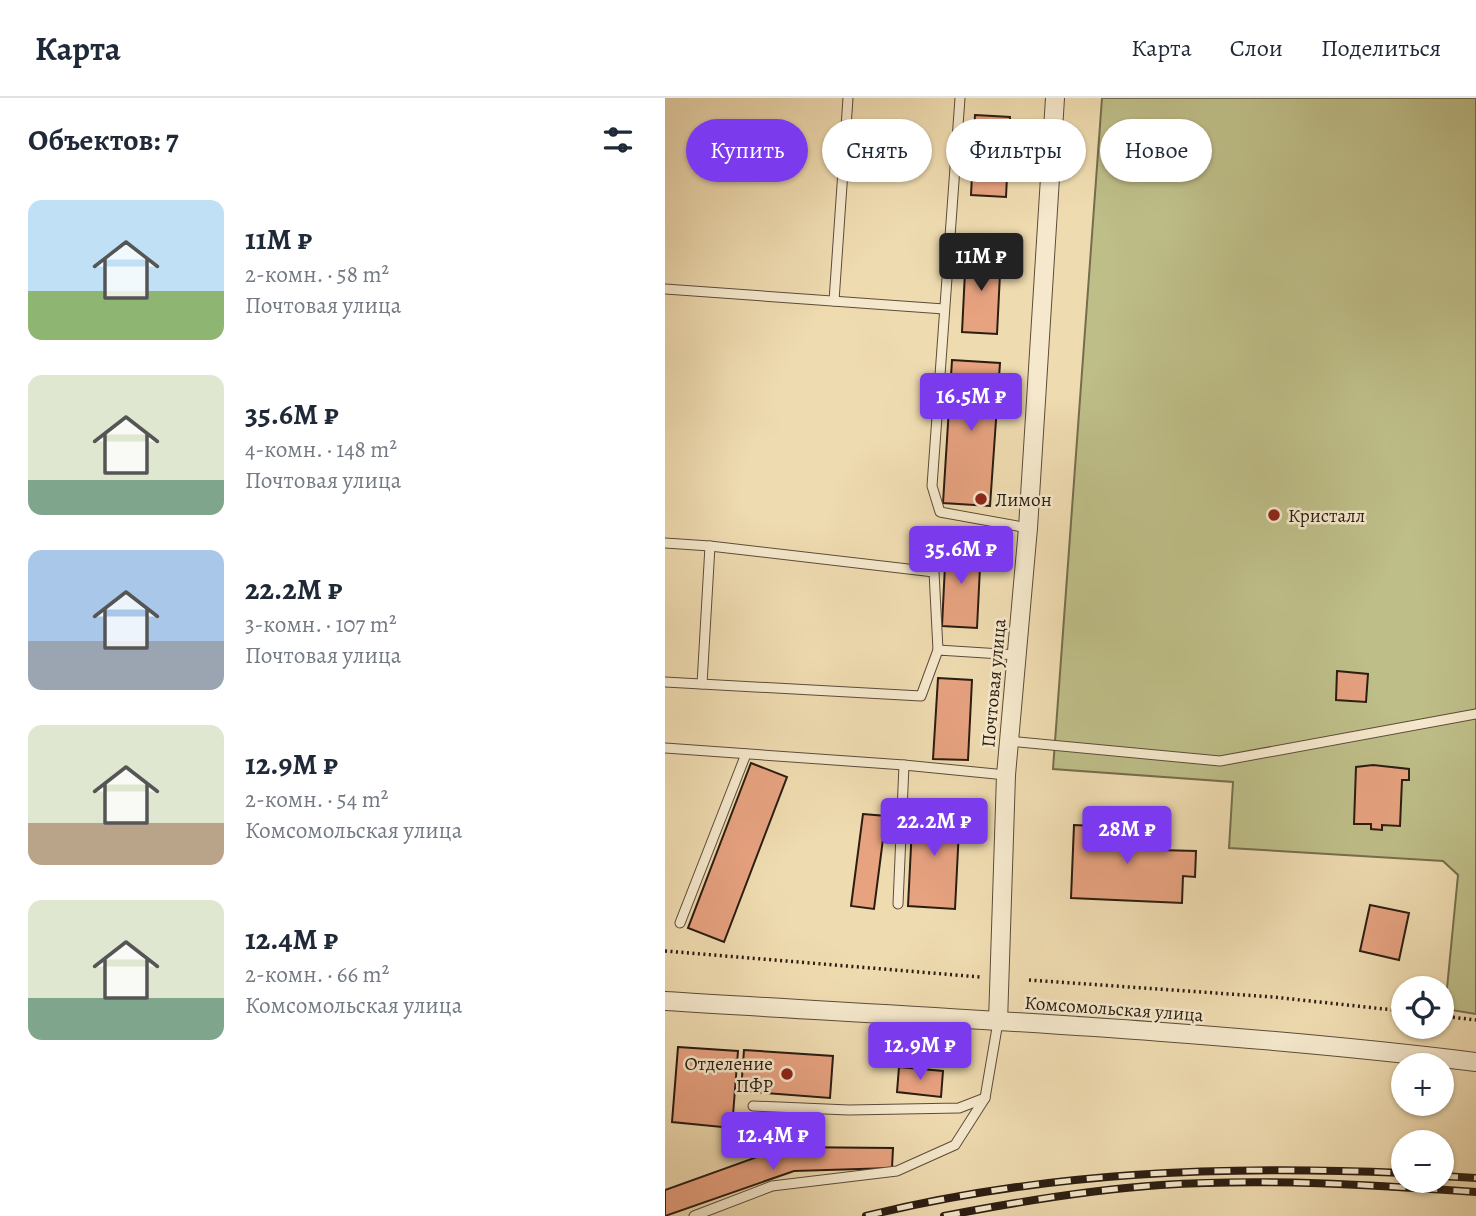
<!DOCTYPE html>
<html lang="ru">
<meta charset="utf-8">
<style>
:root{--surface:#fff;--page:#f2f2f3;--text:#1f2937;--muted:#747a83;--line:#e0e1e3;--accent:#7c3aed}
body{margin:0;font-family:Alegreya,serif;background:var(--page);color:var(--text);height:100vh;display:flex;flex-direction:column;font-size:26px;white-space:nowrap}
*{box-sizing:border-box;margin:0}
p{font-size:23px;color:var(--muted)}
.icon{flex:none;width:38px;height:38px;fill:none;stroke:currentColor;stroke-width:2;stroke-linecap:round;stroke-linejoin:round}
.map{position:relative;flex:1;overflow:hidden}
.drawer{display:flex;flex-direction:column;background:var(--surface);width:665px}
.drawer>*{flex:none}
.hud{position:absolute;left:21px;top:21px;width:665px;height:63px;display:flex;gap:14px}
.buttons{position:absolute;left:726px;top:878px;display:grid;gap:14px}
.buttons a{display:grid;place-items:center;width:63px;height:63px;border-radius:50%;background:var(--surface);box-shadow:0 2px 5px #0004;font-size:35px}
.price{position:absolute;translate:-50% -60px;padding:0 16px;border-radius:7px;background:var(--accent);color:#fff;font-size:23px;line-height:46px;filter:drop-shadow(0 2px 4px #0008)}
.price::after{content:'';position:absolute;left:50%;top:42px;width:21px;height:16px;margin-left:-10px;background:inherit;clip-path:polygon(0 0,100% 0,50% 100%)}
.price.current{background:#222;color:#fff}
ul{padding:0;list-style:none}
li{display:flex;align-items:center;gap:21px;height:175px;padding:0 28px}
li span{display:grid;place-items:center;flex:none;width:196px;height:140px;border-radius:14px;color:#555}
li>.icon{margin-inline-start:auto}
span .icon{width:84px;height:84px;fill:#fffc;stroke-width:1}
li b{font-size:30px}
h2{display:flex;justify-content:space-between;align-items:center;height:84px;padding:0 28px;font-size:30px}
.chip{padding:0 24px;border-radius:32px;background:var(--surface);box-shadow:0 2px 5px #0004;font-size:24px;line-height:63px}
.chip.current{background:var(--accent);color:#fff}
header{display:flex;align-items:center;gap:42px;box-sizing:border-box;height:98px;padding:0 35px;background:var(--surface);border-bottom:2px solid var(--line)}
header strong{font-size:33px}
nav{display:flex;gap:38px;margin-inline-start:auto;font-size:24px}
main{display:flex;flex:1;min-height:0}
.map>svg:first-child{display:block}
</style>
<header>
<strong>Карта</strong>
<nav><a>Карта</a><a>Слои</a><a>Поделиться</a></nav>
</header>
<main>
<section class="drawer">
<h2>Объектов: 7<svg class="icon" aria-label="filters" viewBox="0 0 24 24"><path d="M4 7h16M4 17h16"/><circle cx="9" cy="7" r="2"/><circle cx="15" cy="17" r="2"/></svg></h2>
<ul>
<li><span style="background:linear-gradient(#bfe0f5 65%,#8fb573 0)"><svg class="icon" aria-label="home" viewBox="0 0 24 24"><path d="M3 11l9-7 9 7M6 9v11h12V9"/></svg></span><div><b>11M ₽</b><p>2-комн. · 58 m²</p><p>Почтовая улица</p></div></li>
<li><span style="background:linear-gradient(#dfe7d0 75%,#7fa58c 0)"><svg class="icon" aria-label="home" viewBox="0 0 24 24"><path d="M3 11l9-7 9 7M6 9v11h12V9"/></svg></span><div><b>35.6M ₽</b><p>4-комн. · 148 m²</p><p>Почтовая улица</p></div></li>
<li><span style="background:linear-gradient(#a9c7e8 65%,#9aa5b1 0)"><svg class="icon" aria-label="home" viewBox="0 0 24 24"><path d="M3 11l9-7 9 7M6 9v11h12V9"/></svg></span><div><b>22.2M ₽</b><p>3-комн. · 107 m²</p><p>Почтовая улица</p></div></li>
<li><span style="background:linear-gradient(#dfe7d0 70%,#b9a48a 0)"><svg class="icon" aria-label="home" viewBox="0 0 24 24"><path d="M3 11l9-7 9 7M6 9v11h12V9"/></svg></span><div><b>12.9M ₽</b><p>2-комн. · 54 m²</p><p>Комсомольская улица</p></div></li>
<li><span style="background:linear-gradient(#dfe7d0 70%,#7fa58c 0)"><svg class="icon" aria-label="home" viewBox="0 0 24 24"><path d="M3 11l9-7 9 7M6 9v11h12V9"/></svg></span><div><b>12.4M ₽</b><p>2-комн. · 66 m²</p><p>Комсомольская улица</p></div></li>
</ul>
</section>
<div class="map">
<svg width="811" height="1118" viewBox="0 0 811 1118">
<rect width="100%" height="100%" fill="#efdbb0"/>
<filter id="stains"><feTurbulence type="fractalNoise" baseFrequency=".00286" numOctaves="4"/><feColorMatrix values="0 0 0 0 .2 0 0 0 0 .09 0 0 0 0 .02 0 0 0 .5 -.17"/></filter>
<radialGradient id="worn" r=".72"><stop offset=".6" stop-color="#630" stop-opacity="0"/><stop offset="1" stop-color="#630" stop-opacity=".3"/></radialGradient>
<!-- green -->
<polygon fill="#bebe88" stroke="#746e4d" stroke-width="2" points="437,0 811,0 811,916 780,911 793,777 778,763 564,750 568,684 388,671"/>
<!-- building -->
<g fill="#e7a280" stroke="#2b1d12" stroke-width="2">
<polygon points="310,17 345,19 341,99 306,97"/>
<polygon points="301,154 336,156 332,236 297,234"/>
<polygon points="287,262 335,265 325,408 278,405"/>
<polygon points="281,447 316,449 312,530 277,528"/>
<polygon points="672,573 703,576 701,604 671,602"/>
<polygon points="273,580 307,582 303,662 268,661"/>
<polygon points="86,665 122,679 59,844 23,830"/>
<polygon points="708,667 744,671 744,682 737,682 735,728 717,727 717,732 706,731 706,726 689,726 691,669"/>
<polygon points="248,709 295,711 290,811 243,808"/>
<polygon points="198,716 221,718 209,811 186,808"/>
<polygon points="409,727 495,731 494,752 531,753 530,779 518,778 517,805 406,800"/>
<polygon points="705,807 744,815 734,862 695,853"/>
<polygon points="13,949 73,953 67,1030 7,1024"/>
<polygon points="79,952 168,958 165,1000 76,993"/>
<polygon points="234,969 278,973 276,999 232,994"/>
<polygon points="120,1049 228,1050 227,1070 129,1073 0,1118 0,1092"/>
</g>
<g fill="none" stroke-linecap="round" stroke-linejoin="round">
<!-- lane casing -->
<g stroke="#5c4c3a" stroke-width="11">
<g id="lane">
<polyline points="295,0 267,388 275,414 363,430"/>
<polyline points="0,191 279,211"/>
<polyline points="169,203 183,0"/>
<polyline points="0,445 45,448 269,474 273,552"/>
<polyline points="0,584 256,598 273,552 352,557"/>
<polyline points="37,586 45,448"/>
<polyline points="343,643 555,663 811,616"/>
<polyline points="0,650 239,667 341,677"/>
<polyline points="233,806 239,667"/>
<polyline points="15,825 81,656"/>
<polyline points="88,1008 184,1012 294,1010 320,1000 333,924"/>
<polyline points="29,1118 107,1088 232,1073 290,1047 320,1000"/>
</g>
</g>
<!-- street casing -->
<g stroke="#5c4c3a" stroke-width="20">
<g id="street">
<path d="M0 903C270 920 542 931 811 964"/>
<polyline points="333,924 341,677 363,430 390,0"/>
</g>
</g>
<!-- path -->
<g stroke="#2b1d12" stroke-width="3.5" stroke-dasharray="2 3.5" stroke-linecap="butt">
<polyline points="0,853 315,879"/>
<polyline points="364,882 608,899 738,913"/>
<polyline points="777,918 811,922"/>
</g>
<!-- lane -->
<use href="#lane" stroke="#f5e8cc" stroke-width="9"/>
<!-- street -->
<use href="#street" stroke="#f5e8cc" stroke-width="18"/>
<!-- rail casing -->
<g stroke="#2b1d12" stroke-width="8">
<g id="rail">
<polyline points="777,1078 811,1080"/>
<path d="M201 1118C378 1074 557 1067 738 1075"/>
<path d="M279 1118C351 1104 423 1092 496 1087 601 1080 706 1087 811 1094"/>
</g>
</g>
<!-- rail -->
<use href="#rail" stroke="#f5e8cc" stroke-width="5" stroke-dasharray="16" stroke-linecap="butt"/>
</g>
<!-- markers -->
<g fill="#8f2418" stroke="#f5e8cc" stroke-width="2.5">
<circle cx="316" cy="401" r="7"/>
<circle cx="609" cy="417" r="7"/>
<circle cx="122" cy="976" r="7"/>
</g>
<g text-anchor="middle" stroke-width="5" stroke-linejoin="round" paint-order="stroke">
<!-- poi labels -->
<g font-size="19" fill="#2b1d12" stroke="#f5e8cc" text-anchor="start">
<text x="330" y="408">Лимон</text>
<text x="623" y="424">Кристалл</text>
<text x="108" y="972" text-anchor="end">Отделение<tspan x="108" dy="22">ПФР</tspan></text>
</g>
<!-- street labels -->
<g font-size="19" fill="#2b1d12" stroke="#f5e8cc">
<text transform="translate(328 585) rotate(-85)" y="7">Почтовая улица</text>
<text transform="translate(449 910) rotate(4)" y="7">Комсомольская улица</text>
</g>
</g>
<rect width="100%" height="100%" filter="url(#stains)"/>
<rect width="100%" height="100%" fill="url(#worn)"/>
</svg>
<div class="buttons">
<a><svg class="icon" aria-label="locate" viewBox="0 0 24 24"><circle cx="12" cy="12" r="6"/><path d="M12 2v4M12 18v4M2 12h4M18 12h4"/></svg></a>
<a>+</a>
<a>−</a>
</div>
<b class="price current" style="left:316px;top:195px">11M ₽</b>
<b class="price" style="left:306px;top:335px">16.5M ₽</b>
<b class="price" style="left:296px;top:488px">35.6M ₽</b>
<b class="price" style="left:269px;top:760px">22.2M ₽</b>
<b class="price" style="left:462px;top:768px">28M ₽</b>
<b class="price" style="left:255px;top:984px">12.9M ₽</b>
<b class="price" style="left:108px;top:1074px">12.4M ₽</b>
<div class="hud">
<a class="chip current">Купить</a>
<a class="chip">Снять</a>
<a class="chip">Фильтры</a>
<a class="chip">Новое</a>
</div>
</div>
</main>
